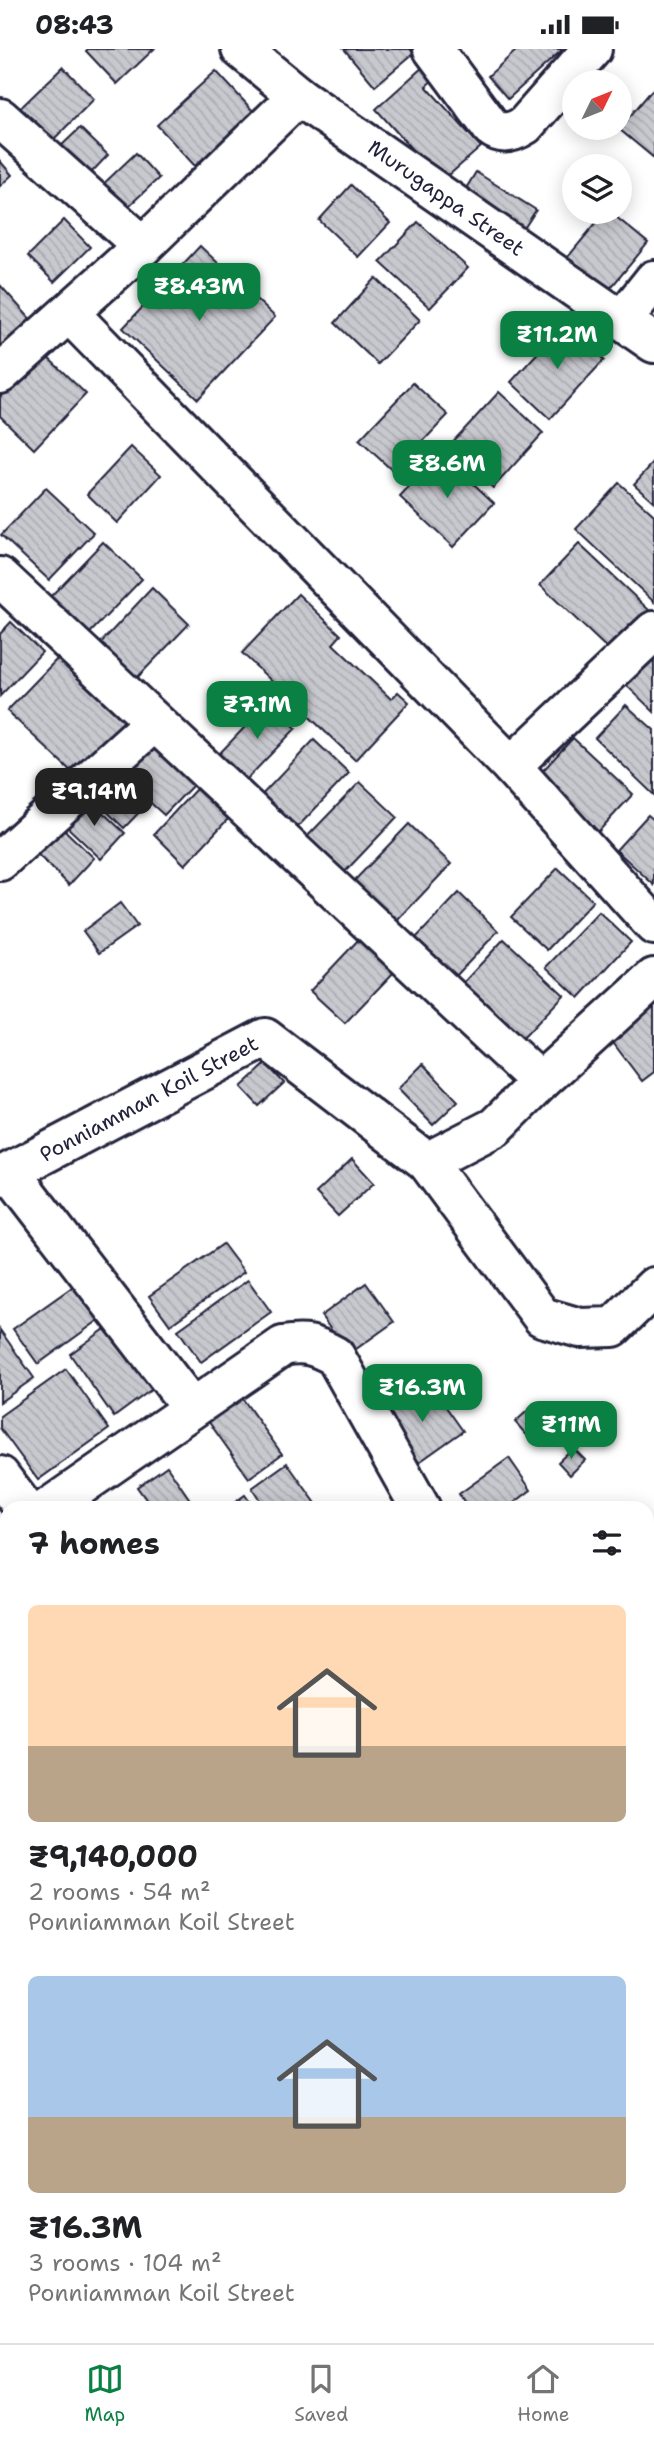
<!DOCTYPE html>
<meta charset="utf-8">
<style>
:root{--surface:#fff;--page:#f2f2f2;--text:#202124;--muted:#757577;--line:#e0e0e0;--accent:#0b8043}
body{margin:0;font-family:"Shantell Sans",sans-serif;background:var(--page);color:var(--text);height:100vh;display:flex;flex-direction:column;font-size:26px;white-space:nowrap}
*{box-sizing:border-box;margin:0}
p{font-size:23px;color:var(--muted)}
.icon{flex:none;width:38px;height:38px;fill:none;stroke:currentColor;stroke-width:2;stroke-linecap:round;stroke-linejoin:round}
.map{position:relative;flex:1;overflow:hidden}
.panel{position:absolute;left:0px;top:1452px;width:654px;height:842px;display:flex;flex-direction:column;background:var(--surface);border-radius:21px 21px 0 0;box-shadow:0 4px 18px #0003}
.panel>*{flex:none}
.needle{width:46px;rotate:47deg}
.controls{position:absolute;left:562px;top:21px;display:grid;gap:14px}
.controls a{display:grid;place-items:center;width:70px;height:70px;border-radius:50%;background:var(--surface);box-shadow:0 4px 18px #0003;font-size:35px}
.price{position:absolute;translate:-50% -60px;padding:0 16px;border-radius:14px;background:var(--accent);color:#fff;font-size:23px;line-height:46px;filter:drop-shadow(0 2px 4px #0008)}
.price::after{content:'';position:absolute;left:50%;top:42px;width:21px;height:16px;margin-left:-10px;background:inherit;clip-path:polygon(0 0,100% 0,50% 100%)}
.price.current{background:#222;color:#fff}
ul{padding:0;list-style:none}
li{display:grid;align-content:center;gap:14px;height:371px;padding:0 28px}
li span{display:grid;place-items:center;height:217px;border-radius:10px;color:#555}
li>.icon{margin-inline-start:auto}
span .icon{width:126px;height:126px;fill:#fffc;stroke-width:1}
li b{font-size:30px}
h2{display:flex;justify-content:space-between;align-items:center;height:84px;padding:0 28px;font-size:30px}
.status{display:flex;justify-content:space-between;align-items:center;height:49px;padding:0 35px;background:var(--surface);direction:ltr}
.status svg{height:19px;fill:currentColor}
.tabs{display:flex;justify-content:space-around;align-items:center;height:98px;border-top:2px solid var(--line);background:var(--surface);font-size:19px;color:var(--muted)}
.tabs a{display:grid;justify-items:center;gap:4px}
.tabs .current{color:var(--accent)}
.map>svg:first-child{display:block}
</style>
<div class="status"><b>08:43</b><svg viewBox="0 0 49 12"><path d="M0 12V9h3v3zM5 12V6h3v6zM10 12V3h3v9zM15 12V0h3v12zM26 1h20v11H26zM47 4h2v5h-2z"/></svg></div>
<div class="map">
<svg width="654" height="2294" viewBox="0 0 654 2294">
<defs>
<pattern id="building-back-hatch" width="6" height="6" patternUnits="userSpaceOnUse" patternTransform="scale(1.75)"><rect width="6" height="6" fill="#c8c8cf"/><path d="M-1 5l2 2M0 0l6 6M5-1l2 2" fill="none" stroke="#acacb3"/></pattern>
</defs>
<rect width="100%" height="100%" fill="#fff"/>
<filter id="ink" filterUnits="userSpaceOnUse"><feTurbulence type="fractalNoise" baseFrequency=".0143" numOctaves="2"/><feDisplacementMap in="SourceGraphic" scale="14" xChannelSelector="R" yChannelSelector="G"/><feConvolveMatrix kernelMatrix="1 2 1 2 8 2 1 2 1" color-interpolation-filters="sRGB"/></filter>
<g filter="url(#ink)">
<!-- building -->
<g fill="url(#building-back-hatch)" stroke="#22223b" stroke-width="2">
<polygon points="88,0 154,0 117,35 86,2"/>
<polygon points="344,0 410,0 414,4 375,37"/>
<polygon points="518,0 563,0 508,50 488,27"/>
<polygon points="424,17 435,29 426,37 481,98 441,133 376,60"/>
<polygon points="63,18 94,50 41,103 9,70"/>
<polygon points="216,22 254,63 195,117 157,76"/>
<polygon points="652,41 654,43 654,109 619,80"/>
<polygon points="80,79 108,106 89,126 60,98"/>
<polygon points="136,104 159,129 120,165 97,141"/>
<polygon points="0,112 12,126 0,137"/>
<polygon points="476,123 536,161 521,184 462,146"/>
<polygon points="351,136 390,174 358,208 319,171"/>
<polygon points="605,163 610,163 648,194 608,242 567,209"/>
<polygon points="64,171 90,198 54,233 28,207"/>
<polygon points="418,173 468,219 430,259 380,213"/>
<polygon points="200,197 275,268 198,350 123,279"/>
<polygon points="376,229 420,271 378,315 335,274"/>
<polygon points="0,236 33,273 0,303"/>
<polygon points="565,274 604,311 550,370 511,333"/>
<polygon points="42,303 86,345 34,400 0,367 0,348"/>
<polygon points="413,334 448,366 394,423 359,391"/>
<polygon points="499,343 543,384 493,439 448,398"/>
<polygon points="131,398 161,426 117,474 87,445"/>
<polygon points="441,404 494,454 453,498 400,448"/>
<polygon points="654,413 654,453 634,435"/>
<polygon points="619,434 654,466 654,553 576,480"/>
<polygon points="46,439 94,484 49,531 1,486"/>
<polygon points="103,493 142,530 89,585 50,548"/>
<polygon points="579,495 650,562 611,603 540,536"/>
<polygon points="152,539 189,575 132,634 95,600"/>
<polygon points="298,545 341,586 333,595 391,650 398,643 409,653 355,711 242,604"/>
<polygon points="11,573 42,603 0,647 0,585"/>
<polygon points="654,596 654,663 621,631"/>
<polygon points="60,607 126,670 74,725 7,662"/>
<polygon points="269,653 296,679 245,732 218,706"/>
<polygon points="626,656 654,681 654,746 595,689"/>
<polygon points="573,689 633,745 598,783 537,728"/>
<polygon points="314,691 349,724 292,784 257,751"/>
<polygon points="151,695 194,735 164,766 121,727"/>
<polygon points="116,722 149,753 124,779 92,748"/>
<polygon points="360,733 397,768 340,828 302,793"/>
<polygon points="196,740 228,770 185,816 154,785"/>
<polygon points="86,748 125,784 101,810 62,773"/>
<polygon points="648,766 654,771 654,836 616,801"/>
<polygon points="56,773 94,809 69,836 31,799"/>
<polygon points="409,775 451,815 395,874 353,833"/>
<polygon points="558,819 593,852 547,901 511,868"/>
<polygon points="459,844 498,882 455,928 415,890"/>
<polygon points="120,854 137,877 99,904 83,882"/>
<polygon points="599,863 631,893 579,949 546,918"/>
<polygon points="361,888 396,921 345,974 310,942"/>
<polygon points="504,890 564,946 522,990 463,934"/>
<polygon points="654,952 654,1023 642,1032 608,987"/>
<polygon points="266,1015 284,1034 259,1057 241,1038"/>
<polygon points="423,1015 458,1052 433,1076 398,1040"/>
<polygon points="352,1110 374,1134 338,1167 316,1144"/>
<polygon points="223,1195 244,1223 170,1276 149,1247"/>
<polygon points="248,1231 271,1263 201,1313 178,1281"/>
<polygon points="78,1234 103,1268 38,1315 13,1280"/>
<polygon points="366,1234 394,1273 349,1305 321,1267"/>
<polygon points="115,1273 159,1335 114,1368 70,1305"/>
<polygon points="0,1281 34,1329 0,1353"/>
<polygon points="66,1320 109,1380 38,1431 0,1379 0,1367"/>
<polygon points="429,1334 463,1382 415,1416 381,1368"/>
<polygon points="240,1346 282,1405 249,1429 206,1369"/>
<polygon points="535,1355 553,1374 533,1393 515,1373"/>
<polygon points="573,1399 585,1411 570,1426 558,1413"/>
<polygon points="509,1409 531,1441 506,1460 469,1460 459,1445"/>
<polygon points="287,1414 320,1460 266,1460 252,1439"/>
<polygon points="167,1417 195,1458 193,1460 153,1460 137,1438"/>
<polygon points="245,1446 255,1460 226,1460"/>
<polygon points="7,1594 7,1632 0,1623 0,1600"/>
<polygon points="654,1659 654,1719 648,1711 648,1664"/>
<polygon points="7,1729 7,1800 0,1805 0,1735"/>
<polygon points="7,1915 7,1996 0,2002 0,1921"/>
<polygon points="13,2287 29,2287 34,2294 5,2294"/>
<polygon points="45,2287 105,2287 97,2294 50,2294"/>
</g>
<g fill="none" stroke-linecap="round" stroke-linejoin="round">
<!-- street casing -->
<g stroke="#22223b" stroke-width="44">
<g id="street">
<path d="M433 0 491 78C502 87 514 83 525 76L592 0"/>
<polyline points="0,69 143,197"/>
<polyline points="69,264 511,717 654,876"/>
<polyline points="622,271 654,231"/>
<polyline points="0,325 143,197 298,47"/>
<polyline points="0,528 540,1033"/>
<polyline points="511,717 654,582"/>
<polyline points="0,812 154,673"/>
<polyline points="427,1113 542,1268 580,1279 613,1278 654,1238"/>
<polyline points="10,1123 192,1359"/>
<polyline points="0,1427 25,1460"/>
<path d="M47 1460 283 1297C306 1293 314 1296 335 1307L421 1460"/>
<polyline points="648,1738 654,1740"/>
<polyline points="648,2176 654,2171"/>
<polyline points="550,2287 550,2294"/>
<polyline points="300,2294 309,2287"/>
</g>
</g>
<!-- secondary casing -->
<g stroke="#22223b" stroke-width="44">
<g id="secondary">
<polyline points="241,0 298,47 654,294"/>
<polyline points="0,1128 265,989 427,1113 495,1078 540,1033 654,929"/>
</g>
</g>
<!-- street -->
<use href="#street" stroke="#fff" stroke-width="38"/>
<!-- secondary -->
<use href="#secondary" stroke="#fff" stroke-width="38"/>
</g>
</g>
<g text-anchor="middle" stroke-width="6" stroke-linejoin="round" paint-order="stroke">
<!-- street labels -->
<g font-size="21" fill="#22223b" stroke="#fff">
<text transform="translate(446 149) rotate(35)" y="7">Murugappa Street</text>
<text transform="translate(149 1050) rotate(-28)" y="7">Ponniamman Koil Street</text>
</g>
</g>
</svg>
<div class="controls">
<a><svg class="needle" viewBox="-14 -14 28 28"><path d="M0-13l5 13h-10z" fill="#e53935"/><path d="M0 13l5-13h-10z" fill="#757577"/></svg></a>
<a><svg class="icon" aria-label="layers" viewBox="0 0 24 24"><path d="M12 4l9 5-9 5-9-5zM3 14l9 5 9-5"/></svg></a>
</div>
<b class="price" style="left:199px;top:274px">₹8.43M</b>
<b class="price" style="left:557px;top:322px">₹11.2M</b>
<b class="price" style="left:447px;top:451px">₹8.6M</b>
<b class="price" style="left:257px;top:692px">₹7.1M</b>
<b class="price current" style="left:94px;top:779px">₹9.14M</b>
<b class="price" style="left:422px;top:1375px">₹16.3M</b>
<b class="price" style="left:571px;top:1412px">₹11M</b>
<section class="panel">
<h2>7 homes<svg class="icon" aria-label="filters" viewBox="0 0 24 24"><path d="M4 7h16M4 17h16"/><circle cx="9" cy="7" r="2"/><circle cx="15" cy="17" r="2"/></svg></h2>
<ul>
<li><span style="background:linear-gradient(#ffd9b3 65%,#b9a48a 0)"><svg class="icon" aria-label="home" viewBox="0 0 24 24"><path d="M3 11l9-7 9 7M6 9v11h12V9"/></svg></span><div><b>₹9,140,000</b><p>2 rooms · 54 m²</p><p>Ponniamman Koil Street</p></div></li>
<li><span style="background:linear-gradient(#a9c7e8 65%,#b9a48a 0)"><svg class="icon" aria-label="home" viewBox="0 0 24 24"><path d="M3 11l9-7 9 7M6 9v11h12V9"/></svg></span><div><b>₹16.3M</b><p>3 rooms · 104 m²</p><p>Ponniamman Koil Street</p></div></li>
</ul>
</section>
</div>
<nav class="tabs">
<a class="current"><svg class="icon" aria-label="map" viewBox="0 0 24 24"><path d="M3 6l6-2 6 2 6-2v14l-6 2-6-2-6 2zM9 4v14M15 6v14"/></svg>Map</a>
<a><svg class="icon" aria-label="saved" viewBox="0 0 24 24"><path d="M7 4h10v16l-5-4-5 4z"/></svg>Saved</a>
<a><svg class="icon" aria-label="home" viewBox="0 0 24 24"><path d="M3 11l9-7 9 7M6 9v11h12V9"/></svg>Home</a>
</nav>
